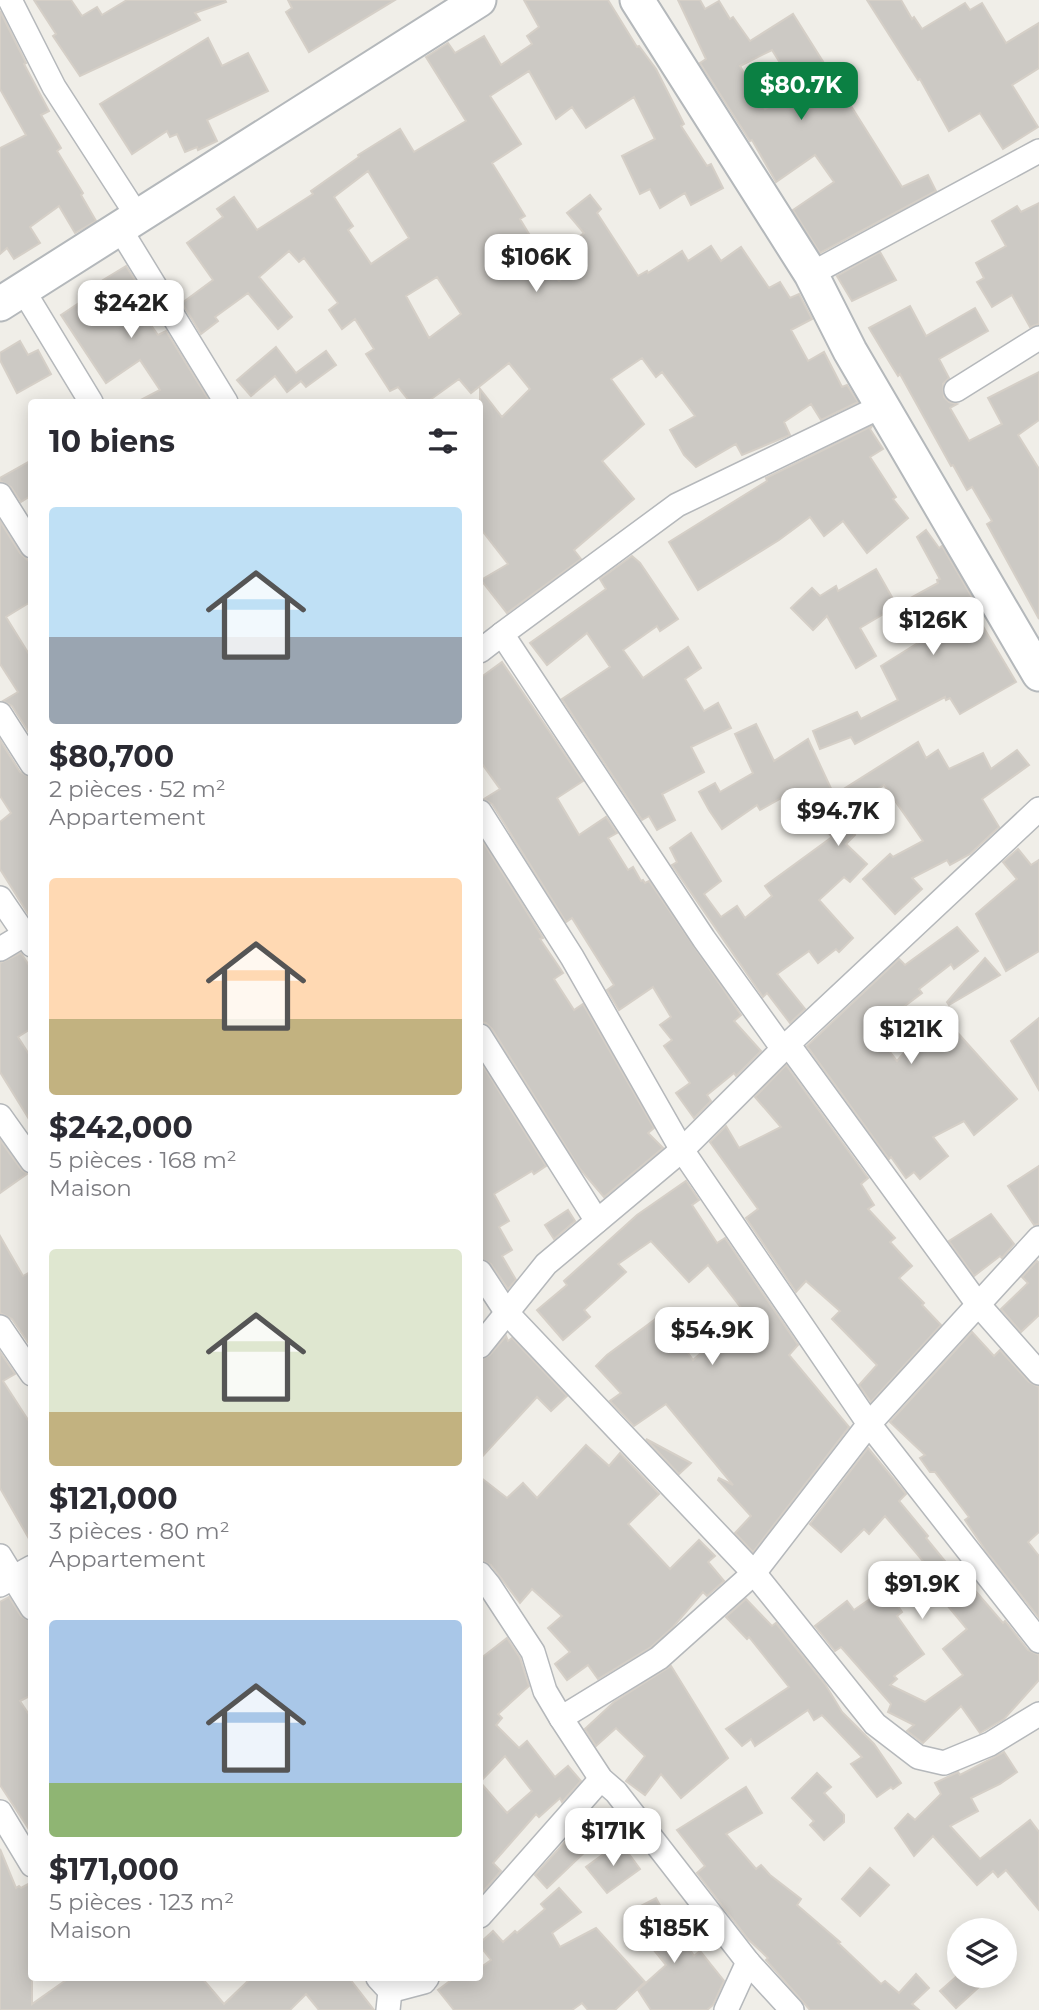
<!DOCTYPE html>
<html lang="fr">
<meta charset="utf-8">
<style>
:root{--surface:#fff;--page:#f2f2f3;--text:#2b2b33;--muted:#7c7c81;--accent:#0b8043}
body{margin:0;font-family:Montserrat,sans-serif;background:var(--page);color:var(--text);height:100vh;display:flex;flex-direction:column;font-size:26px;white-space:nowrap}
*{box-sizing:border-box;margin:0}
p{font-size:23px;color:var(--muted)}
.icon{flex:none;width:38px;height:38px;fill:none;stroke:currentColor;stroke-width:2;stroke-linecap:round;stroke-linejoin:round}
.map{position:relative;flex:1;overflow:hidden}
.panel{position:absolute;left:28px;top:399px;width:455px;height:1582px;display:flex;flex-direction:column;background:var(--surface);border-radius:7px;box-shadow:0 4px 18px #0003}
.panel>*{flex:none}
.tools{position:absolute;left:947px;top:1918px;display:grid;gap:14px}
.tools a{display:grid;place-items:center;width:70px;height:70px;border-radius:50%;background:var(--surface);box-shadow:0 4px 18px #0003;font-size:35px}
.price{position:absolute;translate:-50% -60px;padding:0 16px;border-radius:14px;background:#fff;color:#222;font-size:23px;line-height:46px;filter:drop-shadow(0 2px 4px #0008)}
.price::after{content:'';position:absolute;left:50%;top:42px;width:21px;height:16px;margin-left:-10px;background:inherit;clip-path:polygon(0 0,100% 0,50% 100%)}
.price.on{background:var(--accent);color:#fff}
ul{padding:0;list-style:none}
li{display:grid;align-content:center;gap:14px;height:371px;padding:0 21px}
li span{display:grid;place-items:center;height:217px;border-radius:7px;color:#555}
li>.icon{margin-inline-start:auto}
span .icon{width:126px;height:126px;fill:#fffc;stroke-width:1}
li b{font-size:30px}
h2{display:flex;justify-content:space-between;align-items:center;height:84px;padding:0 21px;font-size:30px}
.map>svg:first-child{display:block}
</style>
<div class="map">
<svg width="1039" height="2010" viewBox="0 0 1039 2010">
<rect width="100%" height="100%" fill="#f0eee8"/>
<!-- building -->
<g fill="#ccc9c4" stroke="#d5cfc7" stroke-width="2" fill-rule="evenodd">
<polygon points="34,0 71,0 82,16 97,7 102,15 127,0 225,0 226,2 195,13 200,20 80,76 53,36 56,34"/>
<polygon points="288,0 395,0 309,52 286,12 292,8"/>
<path d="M524 0H608L637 47 639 46 656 69 684 124 681 126 707 166 711 164 723 188 691 205 685 193 660 208 650 189 640 194 622 156 655 139 634 97 586 128 572 107 556 119 529 71 490 96 521 144 492 163 525 216 520 219 555 277 559 281 587 258 575 240 584 233 567 213 590 195 601 209 597 213 638 276 647 271 648 273 682 251 688 261 711 246 721 261 741 247 769 288 780 282 790 298 799 294 812 319 791 330 808 361 824 352 842 387 847 385 858 402 821 420 811 404 784 422 790 435 742 455 736 444 696 467 684 455 670 430 695 416 662 372 656 377 642 358 611 379 644 424 602 461 634 499 574 550 581 559 507 613 481 580 508 564 480 528V389L502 417 530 389 509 363 471 393 459 379 427 402H410L398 387 390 391 366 354 374 349 355 319 342 329 329 310 338 303 304 258 299 262 289 251 259 277 292 317 278 329 248 293 215 317 218 321 201 334 182 303 213 280 187 243 223 217 217 209 234 197 257 230 313 194 311 191 359 157 358 155 400 129 414 152 466 121 426 57 448 43 455 53 484 36 501 65 532 44 527 36 539 27ZM368 171 409 238 371 264 348 230 353 226 334 197ZM437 277 461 314 429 338 406 296Z"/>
<path d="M678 0H700L705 9 719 1 730 19 733 17 750 41 793 14 902 187 928 175 936 191 820 253 793 210 834 182 815 155 776 182 752 140 750 141 700 63 706 59ZM772 50 797 90 765 109 740 66Z"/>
<polygon points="867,0 901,0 912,19 914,17 922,29 965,3 970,10 982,3 1006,43 1039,23 1039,68 1012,85 1038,127 1003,149 980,113 949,131 920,79 918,80"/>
<polygon points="0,11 26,63 24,64 49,111 41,115 61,148 57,151 83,193 81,195 96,221 75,233 59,206 30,227 40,243 14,259 7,248 0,254 0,148 26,135 0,89"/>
<polygon points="208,38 222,66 248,53 268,91 207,120 217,141 198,150 197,147 185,152 177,134 170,137 167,131 132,154 100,104"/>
<polygon points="1039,203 1039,324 1030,327 1012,295 992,307 977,282 984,278 976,263 1006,246 992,221 1017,206 1021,212"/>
<polygon points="880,252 896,280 852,301 837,276"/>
<polygon points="126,266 148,301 138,307 158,335 166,331 210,402 137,402 160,390 140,360 106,383 61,315 106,285 103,280"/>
<polygon points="910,306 926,336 975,308 988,331 939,359 949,378 943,384 944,397 949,402 957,404 950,408 969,441 1002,424 988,398 1039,372 1039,420 1018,435 1039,469 1039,619 987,524 992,521 972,487 967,490 953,465 951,466 900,374 898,376 890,363 869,328"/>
<polygon points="20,341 28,355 38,350 51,374 17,393 0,360 0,353"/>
<polygon points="276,347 296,373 326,351 336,365 306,387 301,381 287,392 275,376 251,396 237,380"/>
<polygon points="872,426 870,429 883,449 870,457 896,497 893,499 908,518 867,553 843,521 824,536 810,517 779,540 698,590 669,542 767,481 766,478"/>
<polygon points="32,460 32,495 21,502 11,487 0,481 0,478"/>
<polygon points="0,521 20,553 32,564 32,601 6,617 32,659 32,737 12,706 3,701 18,692 0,664"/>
<polygon points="926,530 939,548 942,546 973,599 969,603 1016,682 960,714 950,698 946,700 945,697 855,744 851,737 820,749 813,731 857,712 861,719 898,700 881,666 921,641 894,607 938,583 937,580 940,579 917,537"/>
<polygon points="632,556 640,563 678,619 660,631 657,626 623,650 643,678 688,647 701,668 685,679 704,711 718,703 731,728 691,747 704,772 662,794 675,820 657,830 649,816 642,820 562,699 610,667 587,633 547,665 530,643 606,589 600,579"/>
<polygon points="876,569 897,606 860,628 876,656 856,668 827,616 813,630 791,608 812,588 820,596 836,586 838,591"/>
<polygon points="502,662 583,781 557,798 579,835 606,817 617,833 608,838 628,870 633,867 641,881 643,880 645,883 649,881 741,1015 734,1021 761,1051 736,1076 734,1073 707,1095 711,1101 694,1118 676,1093 690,1083 664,1046 672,1040 660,1025 671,1017 653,987 619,1010 607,990 614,985 572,918 566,922 492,804 484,799 500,789 480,761 480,678"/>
<polygon points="756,724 774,761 808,739 834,795 918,742 926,758 938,750 949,769 983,753 991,769 1017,750 1029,765 982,799 999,827 970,854 950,865 947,860 912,878 922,889 895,914 863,879 890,854 893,857 923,841 884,785 836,816 855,835 846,844 867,864 850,882 844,877 819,900 853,938 839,952 836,949 818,963 809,951 777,974 805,1009 790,1023 767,993 763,997 672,865 677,862 670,848 691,833 721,881 704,894 721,917 737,906 745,918 772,896 765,886 832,837 794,791 760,810 757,805 722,829 709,810 699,792 715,783 720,792 753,773 735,734"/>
<polygon points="0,740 20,772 32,778 32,916 30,917 0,869 0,822 11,813 0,796"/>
<polygon points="480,837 543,938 540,939 563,973 554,979 574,1010 583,1004 654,1128 648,1133 663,1148 604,1197 580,1169 492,1029 486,1023 480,1022"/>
<polygon points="1018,849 1031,865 1039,860 1039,951 1006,971 976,914 1017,879 1003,862"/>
<polygon points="957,927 978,951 954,969 951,964 919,989 922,993 873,1030 897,1061 939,1012 1017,1099 974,1135 964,1121 933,1137 948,1156 920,1179 914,1172 906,1178 891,1157 889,1159 807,1046 899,959 905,965"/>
<polygon points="21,953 32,970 32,1028 18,1037 32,1059 32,1124 0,1072 0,963"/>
<polygon points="985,958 1000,975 949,1005 947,1002"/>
<polygon points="1039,1018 1039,1090 1011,1041"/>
<polygon points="480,1061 546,1166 534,1174 532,1171 494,1194 509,1221 499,1227 512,1250 502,1256 516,1280 508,1289 491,1264 480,1258"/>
<polygon points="786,1065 868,1178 861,1184 874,1205 868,1209 895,1238 890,1242 912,1266 899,1278 924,1303 922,1305 941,1325 871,1402 859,1385 877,1365 832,1319 840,1311 806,1281 796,1292 746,1218 758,1209 710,1142 726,1126 739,1148 781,1127 755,1097"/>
<polygon points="0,1140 21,1169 27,1174 0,1193"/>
<polygon points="1039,1166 1039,1224 1034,1225 1008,1186"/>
<polygon points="686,1181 699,1200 692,1205 717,1243 725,1238 798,1345 789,1355 849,1427 753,1552 735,1533 751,1516 718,1480 719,1478 733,1485 666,1404 634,1426 610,1401 621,1393 596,1366 607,1355 661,1315 693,1360 717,1339 718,1340 745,1313 708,1265 689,1282 651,1241 618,1264 626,1272 584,1310 590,1317 563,1340 537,1310 567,1285 564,1281 637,1215"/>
<polygon points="568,1210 575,1221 554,1239 545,1225"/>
<polygon points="991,1214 1014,1244 1002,1258 1000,1256 974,1276 949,1241"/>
<polygon points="0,1236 23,1276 32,1271 32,1348 12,1319 0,1313"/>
<polygon points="1037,1261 1039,1263 1039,1315 1021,1332 1001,1309 1028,1283 1022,1277"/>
<polygon points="972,1332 994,1356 1000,1350 1029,1382 1039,1387 1039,1532 1028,1542 1039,1556 1039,1618 986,1551 965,1520 969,1517 935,1472 930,1472 920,1458 925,1455 890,1422"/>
<polygon points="506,1336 508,1341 512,1338 567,1396 551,1411 537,1397 480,1459 480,1360 490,1355"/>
<polygon points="0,1352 15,1374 3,1381 32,1426 32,1544 0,1488"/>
<polygon points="646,1439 691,1463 679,1474"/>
<polygon points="586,1445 609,1466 620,1453 659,1494 628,1524 670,1569 699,1540 715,1556 708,1562 724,1581 707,1596 703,1592 673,1627 651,1647 598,1679 588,1665 567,1680 555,1664 570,1652 548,1628 562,1616 532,1589 520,1603 491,1565 480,1560 480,1477 507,1498 523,1483 537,1498"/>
<path d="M868 1448 906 1494 899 1501 928 1536 926 1538 962 1582 966 1580 1003 1623 1005 1621 1028 1650 1039 1655V1680L1004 1719 980 1733 961 1706 923 1743 907 1731 914 1725 888 1712 891 1704 841 1647 835 1651 815 1626 847 1601 854 1610 886 1588 887 1590 923 1561 885 1516 869 1534 864 1529 841 1552 810 1524ZM928 1582 967 1629 943 1649 963 1675 925 1702 890 1685 897 1679 894 1676 924 1654 897 1616 902 1612 898 1606Z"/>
<polygon points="9,1597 21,1616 32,1622 32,1695 20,1701 32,1719 32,1834 0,1785 0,1602"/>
<polygon points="746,1599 772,1626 776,1623 825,1684 842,1712 874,1744 901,1783 893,1789 891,1787 877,1797 851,1764 862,1757 822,1715 814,1720 808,1710 755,1746 751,1739 742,1746 726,1729 789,1687 749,1637 747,1639 726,1617"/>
<path d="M507 1638 520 1658 529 1686 498 1714 502 1718 496 1725 519 1748 527 1741 555 1777 568 1766 581 1781 562 1802 560 1798 539 1817 536 1814 493 1863 501 1871 480 1895V1659ZM505 1756 532 1791 507 1813 480 1782Z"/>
<polygon points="671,1666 728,1758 681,1798 661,1774 645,1795 626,1781 645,1756 616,1728 596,1746 585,1729 614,1702"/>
<polygon points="1004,1752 1017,1772 1000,1784 971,1798 978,1811 950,1826 980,1859 1030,1820 1039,1832 1039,1910 1006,1870 998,1877 993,1871 977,1885 933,1836 914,1856 895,1828 908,1814 915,1820 941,1794 935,1783 958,1772 960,1775"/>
<polygon points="817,1773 831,1787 824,1793 844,1815 844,1822 824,1840 810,1825 814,1821 792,1798"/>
<polygon points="746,1787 762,1813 726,1834 756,1869 761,1865 770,1875 801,1899 797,1905 840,1942 838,1943 881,1984 885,1981 899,1993 916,1974 929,1988 912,2004 919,2010 810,2010 766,1960 768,1958 748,1939 697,1873 705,1866 677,1830"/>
<polygon points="574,1832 588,1849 547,1888 535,1875"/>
<polygon points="620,1842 640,1869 607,1893 586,1867"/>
<polygon points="0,1849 16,1888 19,1886 21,1888 32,1882 32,2004 69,1978 202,1978 224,2004 251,1978 349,1978 374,2010 319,2010 306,1994 290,2010 0,2010"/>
<polygon points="870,1868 889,1885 860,1916 842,1899"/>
<polygon points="559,1888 581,1912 552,1933 560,1947 596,1928 645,1982 615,2010 588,2010 582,2003 572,2010 454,2010 438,1990 454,1978 480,1978 480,1968 491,1960 480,1946 480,1943 493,1931 503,1942 515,1931 517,1933 545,1909 541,1904"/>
<polygon points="656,1898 669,1922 672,1921 694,1956 700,1951 724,1981 713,2005 707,2010 651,2010 638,1990 666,1965 625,1914"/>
<polygon points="957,1976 991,1976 956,2008 940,1991"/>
</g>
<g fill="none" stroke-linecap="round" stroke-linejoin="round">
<!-- minor casing -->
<g stroke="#b5b8bb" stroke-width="26">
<g id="minor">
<polyline points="10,0 54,87 138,217"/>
<polyline points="120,229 226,402"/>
<polyline points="811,274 1039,151"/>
<polyline points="23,290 91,402"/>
<polyline points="956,390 1039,338"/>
<polyline points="0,495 32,546"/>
<polyline points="480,651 502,634"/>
<polyline points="0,714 32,764"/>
<polyline points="480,812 572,957 682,1150 869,1424 1039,1641"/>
<polyline points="0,898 32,945"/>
<polyline points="0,949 32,930"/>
<polyline points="480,1036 597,1221"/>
<polyline points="788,1044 977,1303 1039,1373"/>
<polyline points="783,1049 704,939 502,634 677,505 882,406"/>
<polyline points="0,1116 32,1161"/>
<polyline points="480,1272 507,1313 754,1573 875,1724 918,1757 944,1763 990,1744 1039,1714"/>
<polyline points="0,1327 32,1374"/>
<polyline points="480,1346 546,1264 682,1150 788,1044 1039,809"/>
<polyline points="0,1556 32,1608"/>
<polyline points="480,1574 489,1585 533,1652 545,1691 561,1718 601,1779 616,1792 748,1962 792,2010"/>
<polyline points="0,1585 32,1567"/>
<polyline points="561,1718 659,1658 754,1573 869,1424 1039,1238"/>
<polyline points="0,1812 32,1865"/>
<polyline points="480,1916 601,1779"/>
<polyline points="378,1978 390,1991 388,2010"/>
<polyline points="390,1991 424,1982 427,1978"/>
<polyline points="726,2010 748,1962"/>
</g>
</g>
<!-- secondary casing -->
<g stroke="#b4b8bb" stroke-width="37">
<g id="secondary">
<polyline points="637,0 811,274 850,351 1039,674"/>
<polyline points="0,304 479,0"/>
</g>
</g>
<!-- minor -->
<use href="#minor" stroke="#fff" stroke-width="23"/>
<!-- secondary -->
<use href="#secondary" stroke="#fff" stroke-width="33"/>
</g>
</svg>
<div class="tools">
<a><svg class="icon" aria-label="layers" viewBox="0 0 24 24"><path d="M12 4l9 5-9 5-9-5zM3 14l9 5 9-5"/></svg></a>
</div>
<b class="price on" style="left:801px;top:122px">$80.7K</b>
<b class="price" style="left:536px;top:294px">$106K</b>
<b class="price" style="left:131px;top:340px">$242K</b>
<b class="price" style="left:933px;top:657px">$126K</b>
<b class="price" style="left:838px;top:848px">$94.7K</b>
<b class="price" style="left:911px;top:1066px">$121K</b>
<b class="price" style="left:712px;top:1367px">$54.9K</b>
<b class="price" style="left:922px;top:1621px">$91.9K</b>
<b class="price" style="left:613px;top:1868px">$171K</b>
<b class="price" style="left:674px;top:1965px">$185K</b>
<section class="panel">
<h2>10 biens<svg class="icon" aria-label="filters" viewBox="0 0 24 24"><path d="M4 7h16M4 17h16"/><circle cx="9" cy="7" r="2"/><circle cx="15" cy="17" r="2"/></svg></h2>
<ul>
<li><span style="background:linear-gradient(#bfe0f5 60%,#9aa5b1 0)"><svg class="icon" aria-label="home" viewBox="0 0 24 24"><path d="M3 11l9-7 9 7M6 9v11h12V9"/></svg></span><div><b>$80,700</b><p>2 pièces · 52 m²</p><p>Appartement</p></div></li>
<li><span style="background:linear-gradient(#ffd9b3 65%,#c2b280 0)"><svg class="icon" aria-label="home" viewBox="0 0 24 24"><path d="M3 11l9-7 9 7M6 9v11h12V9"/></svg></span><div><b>$242,000</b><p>5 pièces · 168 m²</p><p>Maison</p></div></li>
<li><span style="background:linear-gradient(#dfe7d0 75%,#c2b280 0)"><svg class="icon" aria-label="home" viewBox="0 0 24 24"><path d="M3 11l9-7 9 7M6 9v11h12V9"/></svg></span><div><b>$121,000</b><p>3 pièces · 80 m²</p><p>Appartement</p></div></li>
<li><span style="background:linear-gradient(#a9c7e8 75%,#8fb573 0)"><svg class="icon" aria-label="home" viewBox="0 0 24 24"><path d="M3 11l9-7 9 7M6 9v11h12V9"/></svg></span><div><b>$171,000</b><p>5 pièces · 123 m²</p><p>Maison</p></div></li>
</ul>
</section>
</div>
